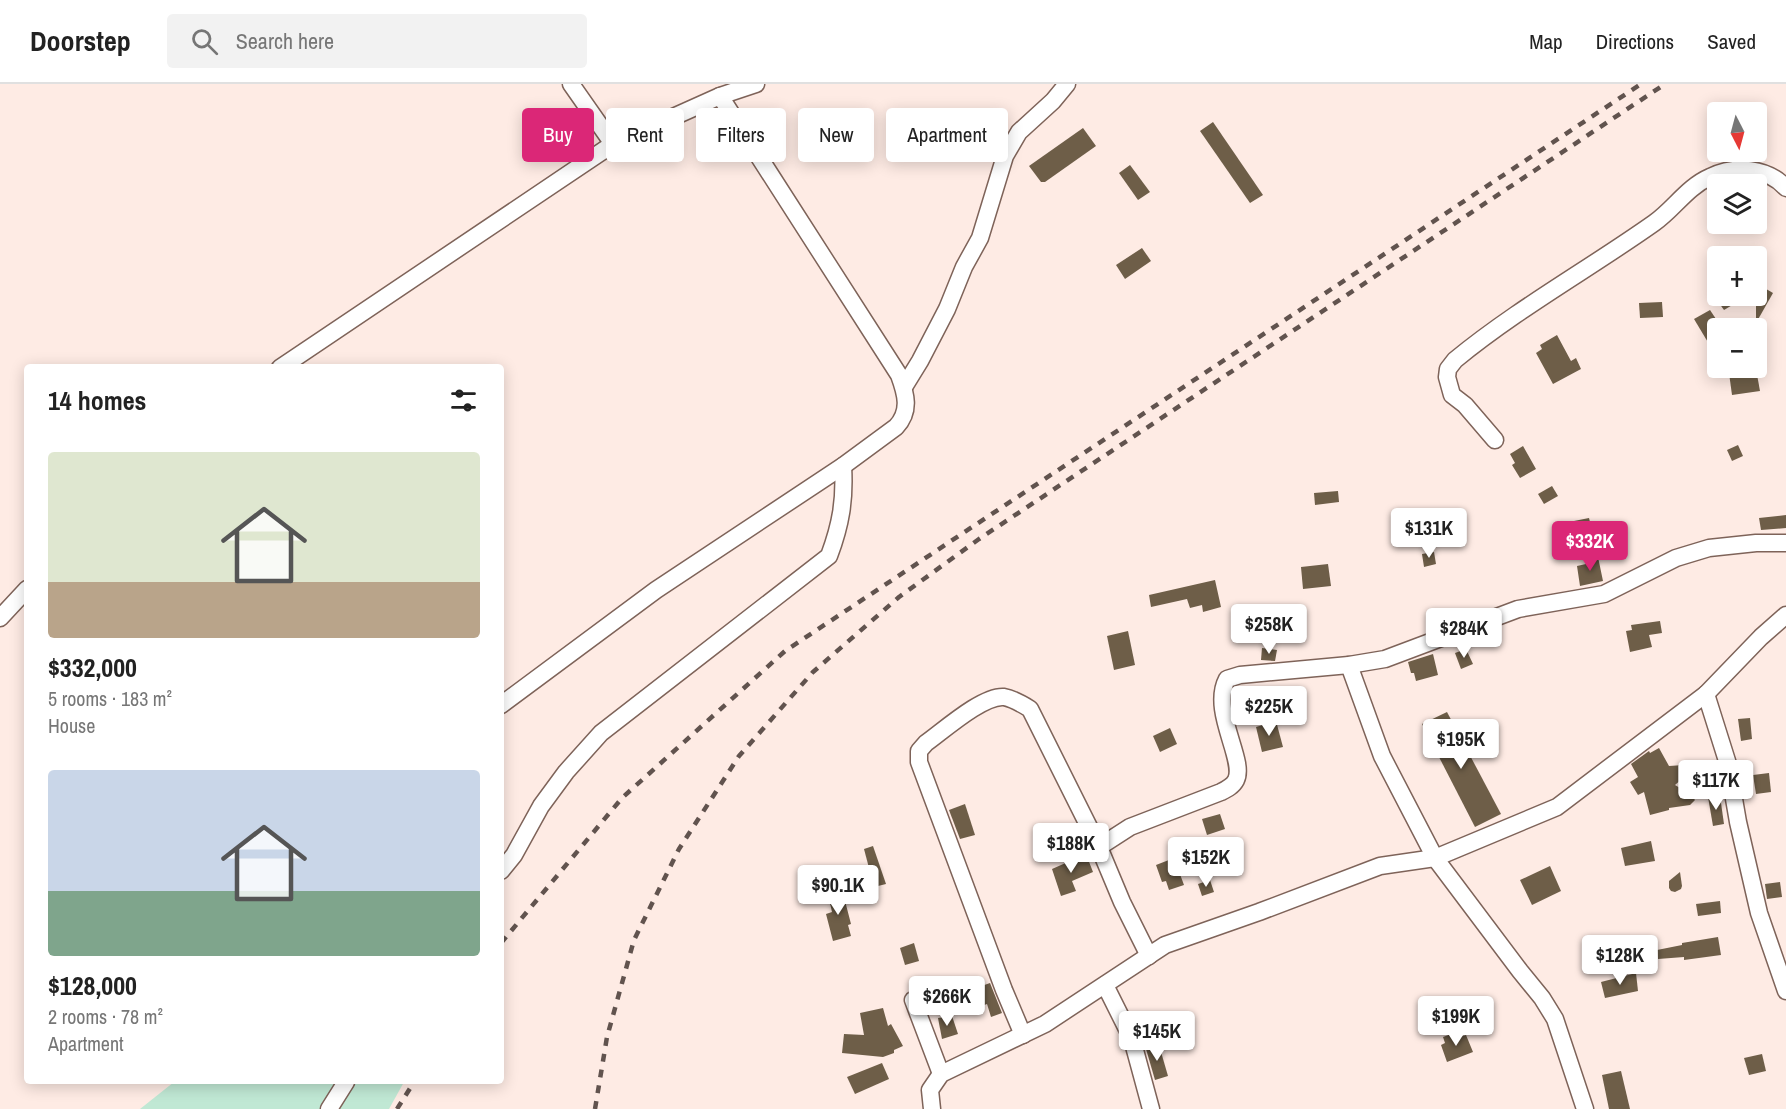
<!DOCTYPE html>
<meta charset="utf-8">
<style>
:root{--surface:#fff;--page:#f2f2f2;--text:#222;--muted:#767676;--line:#e0e0e0;--accent:#db2777}
body{margin:0;font-family:"Archivo Narrow",sans-serif;background:var(--page);color:var(--text);height:100vh;display:flex;flex-direction:column;font-size:22px;white-space:nowrap}
*{box-sizing:border-box;margin:0}
p{font-size:20px;color:var(--muted)}
.icon{flex:none;width:33px;height:33px;fill:none;stroke:currentColor;stroke-width:2;stroke-linecap:round;stroke-linejoin:round}
.map{position:relative;flex:1;overflow:hidden}
.sheet{position:absolute;left:24px;top:280px;width:480px;height:720px;display:flex;flex-direction:column;background:var(--surface);border-radius:6px;box-shadow:0 3px 15px #0003}
.sheet>*{flex:none}
.guide{position:absolute;left:522px;top:24px;width:570px;height:54px;display:flex;gap:12px}
.needle{width:39px;rotate:174deg}
.buttons{position:absolute;left:1707px;top:18px;display:grid;gap:12px}
.buttons a{display:grid;place-items:center;width:60px;height:60px;border-radius:6px;background:var(--surface);box-shadow:0 3px 15px #0003;font-size:30px}
.price{position:absolute;translate:-50% -51px;padding:0 14px;border-radius:6px;background:#fff;color:#222;font-size:20px;line-height:39px;filter:drop-shadow(0 2px 3px #0008)}
.price::after{content:'';position:absolute;left:50%;top:36px;width:18px;height:14px;margin-left:-9px;background:inherit;clip-path:polygon(0 0,100% 0,50% 100%)}
.price.active{background:var(--accent);color:#fff}
ul{padding:0;list-style:none}
li{display:grid;align-content:center;gap:12px;height:318px;padding:0 24px}
li span{display:grid;place-items:center;height:186px;border-radius:6px;color:#555}
li>.icon{margin-inline-start:auto}
span .icon{width:108px;height:108px;fill:#fffc;stroke-width:1}
li b{font-size:26px}
h2{display:flex;justify-content:space-between;align-items:center;height:72px;padding:0 24px;font-size:26px}
.pill{padding:0 21px;border-radius:6px;background:var(--surface);box-shadow:0 3px 15px #0003;font-size:21px;line-height:54px}
.pill.active{background:var(--accent);color:#fff}
header{display:flex;align-items:center;gap:36px;box-sizing:border-box;height:84px;padding:0 30px;background:var(--surface);border-bottom:2px solid var(--line)}
header strong{font-size:28px}
nav{display:flex;gap:33px;margin-inline-start:auto;font-size:21px}
.search{width:420px;height:54px;background:var(--page);display:flex;align-items:center;gap:15px;box-sizing:border-box;padding:0 21px;border-radius:6px;color:var(--muted);font-size:22px}
.map>svg:first-child{display:block}
</style>
<header>
<strong>Doorstep</strong>
<div class="search"><svg class="icon" aria-label="search" viewBox="0 0 24 24"><circle cx="10" cy="10" r="6"/><path d="M15 15l6 6"/></svg>Search here</div>
<nav><a>Map</a><a>Directions</a><a>Saved</a></nav>
</header>
<div class="map">
<svg width="1786" height="1025" viewBox="0 0 1786 1025">
<rect width="100%" height="100%" fill="#feebe4"/>
<!-- green -->
<polygon fill="#c0e8d4" points="174,998 404,998 389,1025 140,1025"/>
<!-- building -->
<g fill="#6e5e48">
<polygon points="1213,38 1263,111 1250,119 1200,47"/>
<polygon points="1083,44 1096,62 1045,98 1041,98 1029,82"/>
<polygon points="1130,81 1150,108 1138,116 1119,89"/>
<polygon points="1142,164 1151,177 1125,195 1116,181"/>
<polygon points="1756,199 1773,209 1756,239"/>
<polygon points="1714,212 1729,212 1734,220 1724,226"/>
<polygon points="1662,218 1663,233 1640,234 1639,219"/>
<polygon points="1710,226 1718,238 1718,255 1709,260 1694,235"/>
<polygon points="1557,251 1571,277 1576,274 1581,285 1553,300 1536,269 1542,265 1540,261"/>
<polygon points="1756,285 1760,307 1732,311 1729,289"/>
<polygon points="1738,361 1743,372 1732,377 1727,366"/>
<polygon points="1523,362 1536,385 1520,394 1512,381 1515,379 1510,370"/>
<polygon points="1552,402 1558,412 1544,420 1538,410"/>
<polygon points="1338,407 1339,418 1315,421 1314,409"/>
<polygon points="1786,431 1786,444 1761,446 1759,434"/>
<polygon points="1463,434 1465,446 1446,449 1444,437"/>
<polygon points="1589,434 1592,446 1576,449 1574,437"/>
<polygon points="1434,468 1436,480 1424,483 1422,470"/>
<polygon points="1598,473 1603,497 1580,502 1577,482 1586,480 1585,476"/>
<polygon points="1328,480 1331,502 1303,505 1301,483"/>
<polygon points="1215,496 1221,523 1203,528 1202,521 1190,524 1187,515 1151,523 1149,511"/>
<polygon points="1660,537 1662,549 1649,551 1652,563 1630,568 1626,547 1632,546 1631,541"/>
<polygon points="1128,547 1135,581 1114,586 1107,552"/>
<polygon points="1262,564 1277,566 1275,577 1261,576"/>
<polygon points="1466,565 1473,580 1461,585 1455,569"/>
<polygon points="1433,570 1438,591 1416,597 1414,589 1411,589 1408,578"/>
<polygon points="1447,628 1501,730 1475,743 1422,640"/>
<polygon points="1750,634 1752,655 1741,657 1738,635"/>
<polygon points="1276,637 1283,663 1262,668 1256,643"/>
<polygon points="1170,644 1177,660 1160,668 1153,652"/>
<polygon points="1659,664 1669,682 1684,681 1692,686 1675,701 1690,710 1695,716 1690,721 1669,724 1669,726 1650,731 1644,708 1638,711 1630,698 1638,693 1631,680 1649,667 1650,669"/>
<polygon points="1769,689 1771,708 1756,710 1753,691"/>
<polygon points="1720,712 1724,740 1713,742 1708,713"/>
<polygon points="965,720 975,751 960,755 949,726"/>
<polygon points="1220,730 1225,745 1207,751 1202,735"/>
<polygon points="1651,757 1655,777 1625,782 1621,764"/>
<polygon points="873,762 886,800 874,803 864,765"/>
<polygon points="1086,770 1093,788 1072,797 1076,807 1061,812 1052,785"/>
<polygon points="1174,774 1184,801 1169,806 1166,797 1162,798 1156,781"/>
<polygon points="1550,782 1561,807 1532,821 1520,796"/>
<polygon points="1680,788 1682,802 1681,805 1675,808 1671,807 1669,804 1669,797"/>
<polygon points="1210,796 1214,808 1202,812 1198,800"/>
<polygon points="1780,798 1782,813 1767,815 1765,800"/>
<polygon points="839,803 842,813 844,813 851,840 848,841 851,852 833,857 826,830 832,828 827,806"/>
<polygon points="1720,817 1721,829 1698,832 1696,820"/>
<polygon points="1718,853 1721,871 1684,876 1684,873 1658,875 1657,866 1682,861 1682,859"/>
<polygon points="914,859 919,877 905,881 900,864"/>
<polygon points="1636,889 1638,907 1605,914 1601,898"/>
<polygon points="990,899 1002,929 991,933 987,920 979,923 977,917 966,920 962,909"/>
<polygon points="883,924 888,942 891,940 903,962 894,966 894,969 883,973 842,969 844,950 864,951 860,929"/>
<polygon points="952,932 958,950 942,955 938,934"/>
<polygon points="1454,949 1456,954 1466,951 1473,968 1447,978 1441,961 1445,959 1443,953"/>
<polygon points="1159,961 1168,992 1155,996 1146,965"/>
<polygon points="1762,970 1766,987 1749,991 1744,974"/>
<polygon points="882,979 889,995 855,1010 847,993"/>
<polygon points="1621,987 1630,1025 1609,1025 1602,991"/>
</g>
<g fill="none" stroke-linecap="round" stroke-linejoin="round">
<!-- minor casing -->
<g stroke="#7e6359" stroke-width="19">
<g id="minor">
<polyline points="571,0 613,60"/>
<polyline points="280,284 613,60 720,12 756,0"/>
<polyline points="904,303 920,277 947,225 964,183 980,154 1005,72 1019,48 1053,17 1067,0"/>
<path d="M1495 356 1465 321 1452 311 1447 293 1448 285 1455 276C1517 225 1589 185 1654 139 1674 125 1687 103 1710 93 1735 81 1767 83 1786 104"/>
<polyline points="0,534 27,505"/>
<polyline points="1349,581 1382,672 1435,774 1520,887 1542,914 1555,935 1585,1025"/>
<polyline points="1706,610 1728,680 1738,738 1759,829 1786,907"/>
<path d="M501 621 656 506 843 382 896 343C911 327 906 310 899 291L720 12"/>
<path d="M501 787 514 771 541 722 566 688 601 649 829 472C841 440 845 416 843 382"/>
<path d="M1149 872 1122 818 1099 763 1130 743 1221 708C1227 705 1233 702 1236 696 1246 676 1210 627 1227 595L1240 591 1349 581 1385 575 1518 525 1604 510 1676 474 1709 464 1756 459H1786"/>
<polyline points="1105,901 1132,955 1151,1025"/>
<polyline points="913,916 941,990"/>
<path d="M1023 951 1004 906 919 678V667L926 659C943 647 983 611 1004 613 1014 615 1022 620 1030 625L1099 763"/>
<polyline points="329,1025 346,998"/>
<polyline points="932,1025 930,1006 941,990 1045,940 1165,861 1259,828 1380,782 1435,774 1557,723 1706,610 1761,553 1786,531"/>
</g>
</g>
<!-- minor -->
<use href="#minor" stroke="#fff" stroke-width="16"/>
<!-- rail -->
<g stroke="#61534e" stroke-width="4.5" stroke-dasharray="8 8" stroke-linecap="butt">
<polyline points="501,859 622,714 785,567 1641,0"/>
<polyline points="397,1025 414,998"/>
<polyline points="595,1025 607,953 634,856 679,765 739,672 813,588 899,513 979,455 1665,0"/>
</g>
</g>
</svg>
<div class="buttons">
<a><svg class="needle" viewBox="-14 -14 28 28"><path d="M0-13l5 13h-10z" fill="#e53935"/><path d="M0 13l5-13h-10z" fill="#767676"/></svg></a>
<a><svg class="icon" aria-label="layers" viewBox="0 0 24 24"><path d="M12 4l9 5-9 5-9-5zM3 14l9 5 9-5"/></svg></a>
<a>+</a>
<a>−</a>
</div>
<b class="price" style="left:1429px;top:475px">$131K</b>
<b class="price active" style="left:1590px;top:488px">$332K</b>
<b class="price" style="left:1269px;top:571px">$258K</b>
<b class="price" style="left:1464px;top:575px">$284K</b>
<b class="price" style="left:1269px;top:653px">$225K</b>
<b class="price" style="left:1461px;top:686px">$195K</b>
<b class="price" style="left:1716px;top:727px">$117K</b>
<b class="price" style="left:1071px;top:790px">$188K</b>
<b class="price" style="left:1206px;top:804px">$152K</b>
<b class="price" style="left:838px;top:832px">$90.1K</b>
<b class="price" style="left:1620px;top:902px">$128K</b>
<b class="price" style="left:947px;top:943px">$266K</b>
<b class="price" style="left:1456px;top:963px">$199K</b>
<b class="price" style="left:1157px;top:978px">$145K</b>
<div class="guide">
<a class="pill active">Buy</a>
<a class="pill">Rent</a>
<a class="pill">Filters</a>
<a class="pill">New</a>
<a class="pill">Apartment</a>
</div>
<section class="sheet">
<h2>14 homes<svg class="icon" aria-label="filters" viewBox="0 0 24 24"><path d="M4 7h16M4 17h16"/><circle cx="9" cy="7" r="2"/><circle cx="15" cy="17" r="2"/></svg></h2>
<ul>
<li><span style="background:linear-gradient(#dfe7d0 70%,#b9a48a 0)"><svg class="icon" aria-label="home" viewBox="0 0 24 24"><path d="M3 11l9-7 9 7M6 9v11h12V9"/></svg></span><div><b>$332,000</b><p>5 rooms · 183 m²</p><p>House</p></div></li>
<li><span style="background:linear-gradient(#c9d6e8 65%,#7fa58c 0)"><svg class="icon" aria-label="home" viewBox="0 0 24 24"><path d="M3 11l9-7 9 7M6 9v11h12V9"/></svg></span><div><b>$128,000</b><p>2 rooms · 78 m²</p><p>Apartment</p></div></li>
</ul>
</section>
</div>
